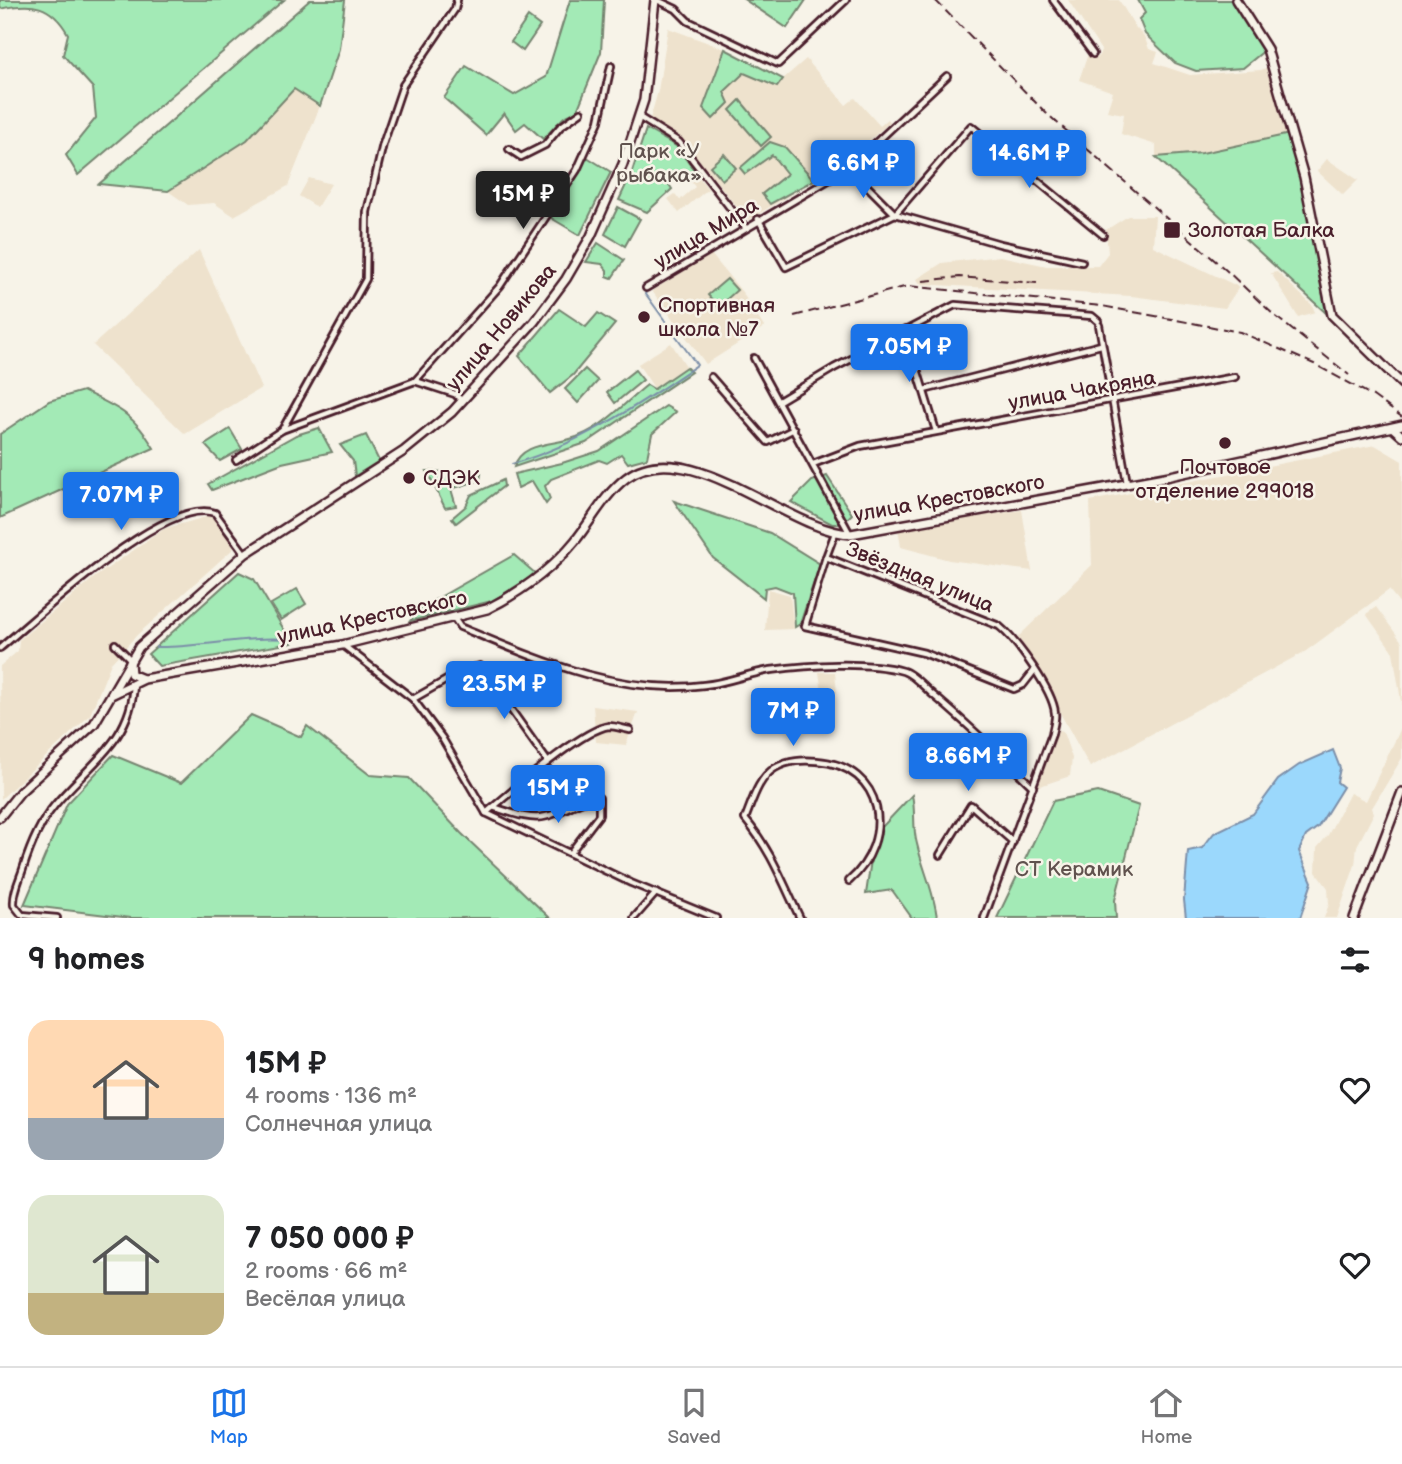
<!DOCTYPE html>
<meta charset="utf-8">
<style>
:root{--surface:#fff;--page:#f2f2f2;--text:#202124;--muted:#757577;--line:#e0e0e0;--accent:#1a73e8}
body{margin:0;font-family:"Balsamiq Sans",sans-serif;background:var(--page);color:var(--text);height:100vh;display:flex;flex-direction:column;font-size:26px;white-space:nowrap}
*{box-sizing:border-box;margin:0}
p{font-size:23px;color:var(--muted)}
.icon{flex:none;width:38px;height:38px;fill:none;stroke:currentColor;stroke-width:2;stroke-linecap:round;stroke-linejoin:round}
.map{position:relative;height:918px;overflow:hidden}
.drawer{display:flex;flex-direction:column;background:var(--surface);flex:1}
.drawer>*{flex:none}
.price{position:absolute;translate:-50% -60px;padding:0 16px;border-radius:7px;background:var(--accent);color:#fff;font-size:23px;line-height:46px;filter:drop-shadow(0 2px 4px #0008)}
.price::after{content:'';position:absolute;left:50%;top:42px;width:21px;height:16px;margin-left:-10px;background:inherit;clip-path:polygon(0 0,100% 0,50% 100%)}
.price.selected{background:#222;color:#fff}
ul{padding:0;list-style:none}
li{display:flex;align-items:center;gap:21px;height:175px;padding:0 28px}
li span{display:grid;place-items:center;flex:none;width:196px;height:140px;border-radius:21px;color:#555}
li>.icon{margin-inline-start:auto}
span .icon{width:84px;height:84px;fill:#fffc;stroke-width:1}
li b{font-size:30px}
h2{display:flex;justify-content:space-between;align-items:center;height:84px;padding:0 28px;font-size:30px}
.menu{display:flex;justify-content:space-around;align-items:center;height:98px;border-top:2px solid var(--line);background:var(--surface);font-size:19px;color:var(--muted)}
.menu a{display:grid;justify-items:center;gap:4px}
.menu .selected{color:var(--accent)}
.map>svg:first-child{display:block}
</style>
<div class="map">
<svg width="1402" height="918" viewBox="0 0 1402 918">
<rect width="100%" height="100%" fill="#f7f3e8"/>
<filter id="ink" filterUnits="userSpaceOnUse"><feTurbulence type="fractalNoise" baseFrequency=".0143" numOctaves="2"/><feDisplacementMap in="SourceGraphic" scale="14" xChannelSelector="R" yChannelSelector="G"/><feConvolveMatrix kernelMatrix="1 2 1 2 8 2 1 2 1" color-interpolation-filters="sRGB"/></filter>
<g filter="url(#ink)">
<!-- built -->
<g fill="#eee2cd">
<polygon points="1068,0 1119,0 1136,28 1144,36 1149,49 1158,52 1154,63 1190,75 1261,70 1272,65 1292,133 1202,153 1156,157 1156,145 1121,134 1124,114 1107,111 1113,92 1079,80 1088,54 1098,58 1101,50"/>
<polygon points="668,28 725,49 783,79 806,59 846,105 855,98 880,126 888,119 890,122 845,162 748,220 679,136 650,119 658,91"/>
<polygon points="294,89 320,106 288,186 234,216 214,203 188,205 168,191 247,140"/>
<polygon points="1327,159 1358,180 1343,195 1317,171"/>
<polygon points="697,175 708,189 679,213 668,199 675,194 680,200 695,187 690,180"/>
<polygon points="309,178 331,184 317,207 299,196"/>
<polygon points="1128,216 1155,216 1153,246 1239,287 1225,308 1131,296 920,284 917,279 942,263 1000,256 1047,266 1098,266 1108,253 1106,230"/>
<polygon points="199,250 261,388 185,434 93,345"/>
<polygon points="711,254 742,292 764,327 706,364 652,291"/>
<polygon points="1277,272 1312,305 1315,312 1298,317 1271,273"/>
<polygon points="671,343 686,366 654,388 638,364"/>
<polygon points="1375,445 1402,461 1402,606 1389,590 1306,651 1090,767 1018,637 1092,565 1090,501"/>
<polygon points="1022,510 1032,571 949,560 901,547 898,528"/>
<polygon points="209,516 224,524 231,537 233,549 137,635 111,663 90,715 1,799 0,666 18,651 19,640 95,577 164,529"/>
<polygon points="768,589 790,595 794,629 765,630"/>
<polygon points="1376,607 1402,642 1402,707 1393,652 1366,614"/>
<polygon points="819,672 835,672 837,693 822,693"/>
<polygon points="593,706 638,712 626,745 596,742"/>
<polygon points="1402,726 1402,758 1372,808 1374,813 1357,846 1355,865 1337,918 1324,918 1329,904 1328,888 1316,872 1317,848 1328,835 1350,793 1366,801"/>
<polygon points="1058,731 1063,732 1072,758 1070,776 1037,787"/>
</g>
<!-- green -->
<g fill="#a3eab6" stroke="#768470" stroke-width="2">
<path d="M0 0H284L78 175 66 155 96 118 93 88 63 55 68 34C51 4 32 2 0 9Z"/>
<polygon points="310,0 345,0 339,49 320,106 294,89 247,140 168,191 99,184"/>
<polygon points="570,0 604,0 601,52 577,111 564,117 543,139 525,123 516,130 504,113 486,135 444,98 466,66 514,95 546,77"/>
<polygon points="745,0 806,0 787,28"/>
<polygon points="1138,0 1232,0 1265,50 1243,68 1196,71 1175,63 1145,34 1139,19 1145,13"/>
<polygon points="528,17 540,26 523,51 511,42"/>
<polygon points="725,49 783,79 777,87 744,73 724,92 729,103 713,119 703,108"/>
<polygon points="740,100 771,137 761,146 730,110"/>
<polygon points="646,129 676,146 694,170 684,179 680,173 668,183 672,189 647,212 619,200 632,172"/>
<polygon points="1290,134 1304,189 1326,313 1156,157 1202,153"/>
<polygon points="770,142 785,147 814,180 770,204 762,194 787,174 772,155 745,174 740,168"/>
<polygon points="724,154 736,168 722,180 710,166"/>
<polygon points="587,157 611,172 580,235 551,218"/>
<polygon points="618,207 640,219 625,246 605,234"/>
<polygon points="598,243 624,260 612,278 607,276 607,270 602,264 586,262"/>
<polygon points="727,279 737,290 718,307 708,295"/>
<polygon points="559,309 586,327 598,313 615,324 573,375 550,393 519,356"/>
<path d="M686 367 691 372 586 443 514 467C521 443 551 445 570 439 601 431 623 404 647 385L654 389Z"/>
<polygon points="585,369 598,381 578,403 565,389"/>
<polygon points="635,370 643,380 615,403 607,392"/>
<path d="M83 391C118 408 133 413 154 448L0 518V434L49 401Z"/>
<polygon points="666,406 676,412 652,434 647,458 628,463 621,454 607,463 599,460 551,479 545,486 550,499 546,504 532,481 518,488 514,474 562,463 599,451"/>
<polygon points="319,428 332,452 282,463 212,490 208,484 296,435"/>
<polygon points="230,429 242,449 220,461 205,445"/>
<polygon points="366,435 379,461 355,476 353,461 340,445"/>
<polygon points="427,471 481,474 480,480 451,489 456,506 445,508"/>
<polygon points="827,476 852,514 842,524 832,524 791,502 812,481"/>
<polygon points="503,480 504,486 456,523 452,518 466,506 471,495"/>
<polygon points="674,501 770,533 820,564 800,624 795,627 793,593 775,586 765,588 764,598 713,558"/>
<polygon points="514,555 536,574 492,601 410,621 419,609"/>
<polygon points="239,572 254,579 292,643 159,666 148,654"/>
<polygon points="297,589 306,604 281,620 271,604"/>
<polygon points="251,715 301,737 307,726 370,775 409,778 461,833 550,918 131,918 24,905 67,804 113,755 181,783"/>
<polygon points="1098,792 1139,806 1115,900 1116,918 997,918 1053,801"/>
<path d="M912 795C916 812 912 827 917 844 923 870 934 891 937 918H912L892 890 866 894 871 860 881 828Z"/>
</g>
<!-- water -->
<polygon fill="#9bd8fc" stroke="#7b8ea8" stroke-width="2" points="1333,750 1340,768 1337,782 1343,787 1318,827 1306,836 1299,851 1312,882 1300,918 1186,918 1184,900 1188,851 1202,848 1214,833 1253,814 1278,780 1299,765"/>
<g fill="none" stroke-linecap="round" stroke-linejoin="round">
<!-- stream -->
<g stroke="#7b8ea8" stroke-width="2">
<path d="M512 464C581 444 638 405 697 365L645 293"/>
<path d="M156 647C200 648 244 636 288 639"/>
</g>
<!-- street casing -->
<g stroke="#4a1f2b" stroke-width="10">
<g id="street">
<polyline points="657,0 676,9 688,21 778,64 846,0"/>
<polyline points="1053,0 1093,54"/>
<polyline points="639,117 679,142 745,227"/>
<polyline points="509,149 521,157 545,145 560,127 581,112"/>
<polyline points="849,168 895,214 1000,244 1082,262"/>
<polyline points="758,219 786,267 895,214 971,126 1103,235"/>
<polyline points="646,288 849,168 947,76"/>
<polyline points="1099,325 1127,483"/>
<polyline points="905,330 936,431"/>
<polyline points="754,358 850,534"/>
<polyline points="711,377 768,442 794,429"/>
<polyline points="415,381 500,286 577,170 599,121 611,66"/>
<polyline points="924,390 1101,345"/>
<polyline points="779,401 834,368 955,305 1092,316 1098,321"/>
<polyline points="282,430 366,279 367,212 383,144 403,85 455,9 457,0"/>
<polyline points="236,460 282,430 415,381 455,394 462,401"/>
<polyline points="813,464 860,446 1235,377"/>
<path d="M835 533 826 557 999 626C1016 640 1053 690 1055 713 1056 719 1053 728 1052 734L984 918"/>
<polyline points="826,557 805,626 924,653 1014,689 1023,685 1034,671"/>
<path d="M454 618 460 627C537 659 618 696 704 685 727 683 749 673 771 670 809 665 866 661 903 671 913 674 924 687 932 694 967 723 1000 755 1033 787"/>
<polyline points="115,644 131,660"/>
<polyline points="343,645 413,699 442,738 486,813 631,883 716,918"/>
<path d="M0 648C39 616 166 495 215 513L245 554"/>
<polyline points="413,699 464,670 480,666 548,762"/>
<path d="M493 807C509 812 531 821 547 816 566 811 578 799 599 798V815L570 853"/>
<path d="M486 813C509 794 582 729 609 726 615 726 624 729 630 730"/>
<polyline points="940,855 971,805 1013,842"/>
<path d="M57 918 22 915 14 905C13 893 19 881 23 869 30 847 39 824 54 806 86 766 132 742 134 683"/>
<polyline points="634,918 656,893"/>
<path d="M800 918C783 883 771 850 745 819 752 802 758 778 775 768 789 760 803 760 817 761 885 766 896 840 849 881"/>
</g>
</g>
<!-- secondary casing -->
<g stroke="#4a1f2b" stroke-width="12">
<g id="secondary">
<polyline points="1236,0 1267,49 1304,177 1332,315 1402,384"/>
<polyline points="1393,428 1402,436"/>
<polyline points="130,662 131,674 143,679"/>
<path d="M113 694 144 679 342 645 487 609C521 592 551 570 575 541 592 520 604 495 626 478 687 431 789 532 851 534L1170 476 1402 425"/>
<polyline points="0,817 20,792 94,724 139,647 245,554 404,451 452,412 534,322 566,279 591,236 623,164 644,100 655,0"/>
<polyline points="1354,918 1402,792"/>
</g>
</g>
<!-- street -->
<use href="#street" stroke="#f7f3e8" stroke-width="4.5"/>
<!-- secondary -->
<use href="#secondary" stroke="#f7f3e8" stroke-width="7"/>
<!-- rail -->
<g stroke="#4a1f2b" stroke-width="2" stroke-dasharray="10 5" stroke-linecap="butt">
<polyline points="935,0 1046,113 1227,271 1275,316 1349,375"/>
<polyline points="923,281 959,277 1037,283"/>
<polyline points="794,316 908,286 1102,306 1240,332 1314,364 1373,396 1402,417"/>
</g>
</g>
</g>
<!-- markers -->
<g fill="#4a1f2b" stroke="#f7f3e8" stroke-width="2.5">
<rect x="1163" y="221" width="18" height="18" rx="3.5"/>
<circle cx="644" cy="317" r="7"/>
<circle cx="1225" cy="443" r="7"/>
<circle cx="409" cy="478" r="7"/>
</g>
<g text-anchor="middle" stroke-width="5" stroke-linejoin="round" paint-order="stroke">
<!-- park labels -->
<g font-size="21" fill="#60524e" stroke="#f7f3e8">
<text x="659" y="158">Парк «У<tspan x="659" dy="24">рыбака»</tspan></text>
<text x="1074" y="876">СТ Керамик</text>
</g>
<!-- poi labels -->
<g font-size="21" fill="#4a1f2b" stroke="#f7f3e8" text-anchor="start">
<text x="1188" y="237">Золотая Балка</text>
<text x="658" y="312">Спортивная<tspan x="658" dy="24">школа №7</tspan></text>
<text x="1225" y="474" text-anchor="middle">Почтовое<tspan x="1225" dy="24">отделение 299018</tspan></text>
<text x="423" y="485">СДЭК</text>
</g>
<!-- street labels -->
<g font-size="21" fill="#4a1f2b" stroke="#f7f3e8">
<text transform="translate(706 233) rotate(-31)" y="7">улица Мира</text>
<text transform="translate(501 327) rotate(-50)" y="7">улица Новикова</text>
<text transform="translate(1082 390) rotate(-10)" y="7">улица Чакряна</text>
<text transform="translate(949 498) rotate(-10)" y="7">улица Крестовского</text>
<text transform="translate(920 577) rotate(22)" y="7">Звёздная улица</text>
<text transform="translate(372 617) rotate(-12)" y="7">улица Крестовского</text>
</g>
</g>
</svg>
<b class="price" style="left:1029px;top:190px">14.6M ₽</b>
<b class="price" style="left:863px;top:200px">6.6M ₽</b>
<b class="price selected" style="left:523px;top:231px">15M ₽</b>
<b class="price" style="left:909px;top:384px">7.05M ₽</b>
<b class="price" style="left:121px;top:532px">7.07M ₽</b>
<b class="price" style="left:504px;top:721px">23.5M ₽</b>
<b class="price" style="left:793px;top:748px">7M ₽</b>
<b class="price" style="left:968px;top:793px">8.66M ₽</b>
<b class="price" style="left:558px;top:825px">15M ₽</b>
</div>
<section class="drawer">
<h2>9 homes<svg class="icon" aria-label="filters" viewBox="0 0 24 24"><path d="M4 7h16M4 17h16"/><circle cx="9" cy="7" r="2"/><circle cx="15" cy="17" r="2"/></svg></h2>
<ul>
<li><span style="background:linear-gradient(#ffd9b3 70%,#9aa5b1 0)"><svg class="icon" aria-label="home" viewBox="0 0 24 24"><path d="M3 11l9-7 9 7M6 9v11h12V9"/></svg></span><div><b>15M ₽</b><p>4 rooms · 136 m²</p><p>Солнечная улица</p></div><svg class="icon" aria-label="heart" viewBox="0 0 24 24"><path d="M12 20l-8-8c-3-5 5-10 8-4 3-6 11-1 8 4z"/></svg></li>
<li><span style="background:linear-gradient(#dfe7d0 70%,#c2b280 0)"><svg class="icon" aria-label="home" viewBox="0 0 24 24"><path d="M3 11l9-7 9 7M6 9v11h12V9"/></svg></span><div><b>7 050 000 ₽</b><p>2 rooms · 66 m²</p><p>Весёлая улица</p></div><svg class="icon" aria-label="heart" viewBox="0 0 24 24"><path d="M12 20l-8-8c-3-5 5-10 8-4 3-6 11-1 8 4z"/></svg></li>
</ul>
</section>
<nav class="menu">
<a class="selected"><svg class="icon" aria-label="map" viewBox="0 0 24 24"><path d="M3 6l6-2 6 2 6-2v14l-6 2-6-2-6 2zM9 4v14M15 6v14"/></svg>Map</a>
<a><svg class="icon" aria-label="saved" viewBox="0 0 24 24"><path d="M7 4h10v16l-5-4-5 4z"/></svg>Saved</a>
<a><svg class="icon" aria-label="home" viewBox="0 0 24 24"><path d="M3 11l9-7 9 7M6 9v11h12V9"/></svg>Home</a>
</nav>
